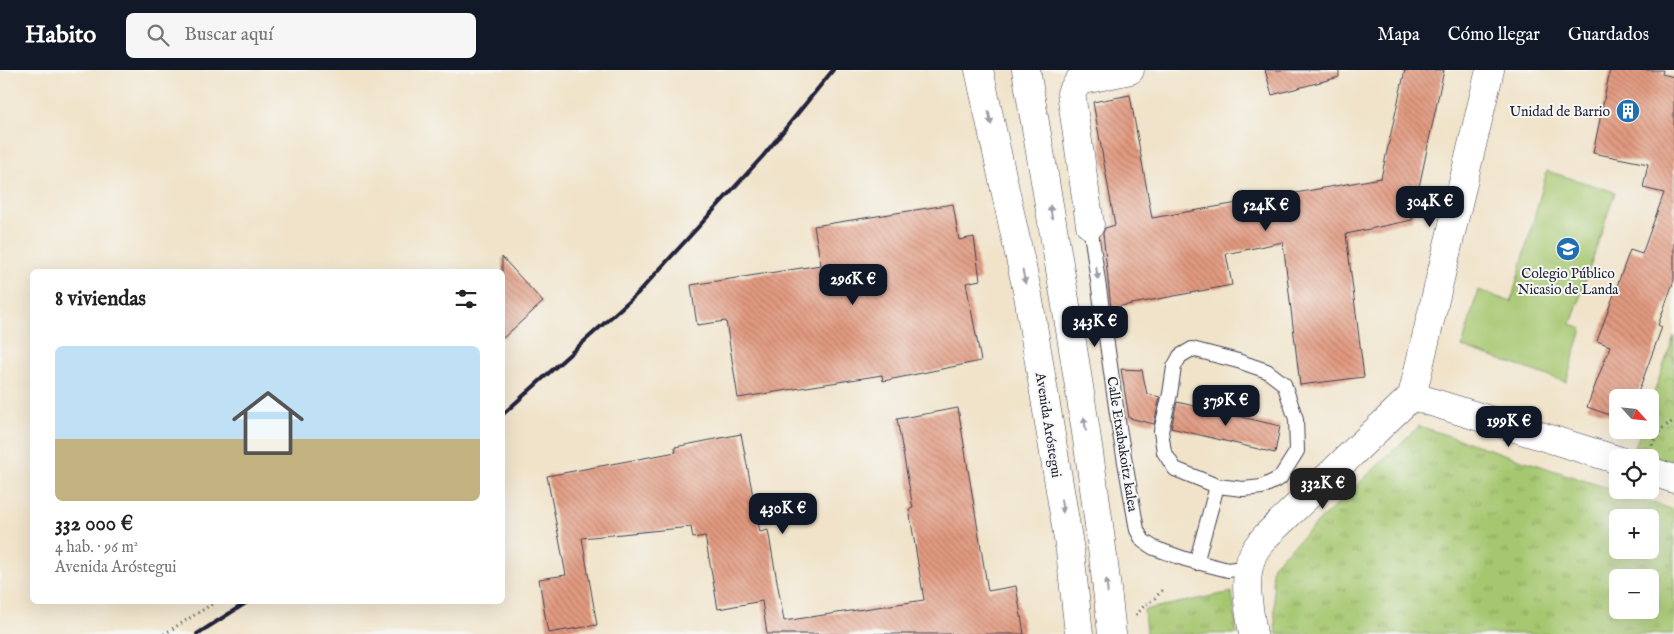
<!DOCTYPE html>
<html lang="es">
<meta charset="utf-8">
<style>
:root{--surface:#fff;--page:#f6f6f6;--text:#222;--muted:#767676;--line:#e0e0e0;--accent:#111827}
body{margin:0;font-family:"IM FELL English",serif;background:var(--page);color:var(--text);height:100vh;display:flex;flex-direction:column;font-size:19px;white-space:nowrap}
*{box-sizing:border-box;margin:0}
p{font-size:16px;color:var(--muted)}
.icon{flex:none;width:28px;height:28px;fill:none;stroke:currentColor;stroke-width:2;stroke-linecap:round;stroke-linejoin:round}
.map{position:relative;flex:1;overflow:hidden}
.panel{position:absolute;left:30px;top:199px;width:475px;height:335px;display:flex;flex-direction:column;background:var(--surface);border-radius:8px;box-shadow:0 5px 20px #0002}
.panel>*{flex:none}
.needle{width:32px;rotate:117deg}
.buttons{position:absolute;left:1609px;top:319px;display:grid;gap:10px}
.buttons a{display:grid;place-items:center;width:50px;height:50px;border-radius:8px;background:var(--surface);box-shadow:0 5px 20px #0002;font-size:25px}
.price{position:absolute;translate:-50% -42px;padding:0 11px;border-radius:10px;background:var(--accent);color:#fff;font-size:16px;line-height:32px;filter:drop-shadow(0 1px 2px #0008)}
.price::after{content:'';position:absolute;left:50%;top:30px;width:15px;height:11px;margin-left:-8px;background:inherit;clip-path:polygon(0 0,100% 0,50% 100%)}
.price.current{background:#222;color:#fff}
ul{padding:0;list-style:none}
li{display:grid;align-content:center;gap:10px;height:265px;padding:0 25px}
li+li{border-top:1px solid var(--line)}
li span{display:grid;place-items:center;height:155px;border-radius:8px;color:#555}
li>.icon{margin-inline-start:auto}
span .icon{width:90px;height:90px;fill:#fffc;stroke-width:1}
li b{font-size:21px}
h2{display:flex;justify-content:space-between;align-items:center;height:60px;padding:0 25px;font-size:21px}
header{display:flex;align-items:center;gap:30px;box-sizing:border-box;height:70px;padding:0 25px;background:var(--accent);color:#fff}
header strong{font-size:24px}
nav{display:flex;gap:28px;margin-inline-start:auto;font-size:18px}
.search{width:350px;height:45px;background:var(--page);display:flex;align-items:center;gap:12px;box-sizing:border-box;padding:0 18px;border-radius:8px;color:var(--muted);font-size:19px}
.map>svg:first-child{display:block}
</style>
<header>
<strong>Habito</strong>
<div class="search"><svg class="icon" aria-label="search" viewBox="0 0 24 24"><circle cx="10" cy="10" r="6"/><path d="M15 15l6 6"/></svg>Buscar aquí</div>
<nav><a>Mapa</a><a>Cómo llegar</a><a>Guardados</a></nav>
</header>
<div class="map">
<svg width="1674" height="564" viewBox="0 0 1674 564">
<defs>
<pattern id="grass-tufts" width="24" height="20" patternUnits="userSpaceOnUse" patternTransform="scale(1.25)"><rect width="24" height="20" fill="#a6c76f"/><path d="M3 7l-1-3M5 7V3M7 7l1-3M15 17l-1-3M17 17v-4M19 17l1-3" fill="none" stroke="#87a15c"/></pattern>
<pattern id="park-crowns" width="20" height="18" patternUnits="userSpaceOnUse" patternTransform="scale(1.25)"><rect width="20" height="18" fill="#a6c76f"/><path d="M2 6a3 3 0 1 1 6 0M12 15a3 3 0 1 1 6 0" fill="none" stroke="#87a15c"/></pattern>
<pattern id="building-back-hatch" width="6" height="6" patternUnits="userSpaceOnUse" patternTransform="scale(1.25)"><rect width="6" height="6" fill="#e29a80"/><path d="M-1 5l2 2M0 0l6 6M5-1l2 2" fill="none" stroke="#b77d6a"/></pattern>
</defs>
<rect width="100%" height="100%" fill="#f6f6f2"/>
<filter id="ink" filterUnits="userSpaceOnUse"><feTurbulence type="fractalNoise" baseFrequency=".02" numOctaves="2"/><feDisplacementMap in="SourceGraphic" scale="10" xChannelSelector="R" yChannelSelector="G"/><feConvolveMatrix kernelMatrix="1 2 1 2 8 2 1 2 1" color-interpolation-filters="sRGB"/></filter>
<filter id="wash" filterUnits="userSpaceOnUse"><feTurbulence type="fractalNoise" baseFrequency=".0096" numOctaves="4" result="noise"/><feDisplacementMap in="SourceGraphic" scale="20" xChannelSelector="R" yChannelSelector="G"/><feGaussianBlur stdDeviation="1.12" result="paint"/><feColorMatrix in="noise" values="0 0 0 0 0 0 0 0 0 0 0 0 0 0 0 0 0 1.4 0 .05"/><feComposite in="paint" operator="in"/></filter>
<g filter="url(#wash)">
<rect width="100%" height="100%" fill="#f0e3c9"/>
<!-- grass -->
<g fill="url(#grass-tufts)" stroke="#647455" fill-rule="evenodd">
<path d="M1419 356 1674 440V564H1276L1272 500 1273 495ZM1618 448H1650V480H1618ZM1618 508H1650V540H1618Z"/>
<polygon points="1232,522 1237,564 1146,564 1144,540"/>
</g>
<!-- park -->
<polygon fill="url(#park-crowns)" stroke="#647455" points="1674,266 1674,399 1650,392 1650,388 1632,386 1641,360 1650,360 1650,334"/>
<!-- garden -->
<polygon fill="#a6c76f" stroke="#647455" points="1547,101 1615,122 1571,254 1582,259 1566,312 1462,277 1478,220 1511,232"/>
<g id="blocks">
<!-- building -->
<g fill="url(#building-back-hatch)">
<polygon points="1265,0 1339,0 1339,7 1272,25"/>
<polygon points="1405,0 1444,0 1412,150 1346,164 1364,307 1300,315 1283,172 1226,184 1232,215 1111,238 1103,163 1105,158 1115,155 1093,32 1130,25 1152,148 1381,108"/>
<polygon points="1610,0 1663,0 1662,4 1674,7 1674,210 1658,255 1662,257 1636,328 1618,328 1618,348 1587,337 1610,276 1597,271 1630,180 1642,184 1664,123 1643,118 1648,94 1593,83"/>
<polygon points="953,134 959,170 974,167 980,210 966,213 981,291 883,311 882,305 738,328 726,251 697,255 691,215 821,195 814,156"/>
<polygon points="502,187 543,232 502,269"/>
<polygon points="1121,299 1142,300 1147,324 1160,327 1154,354 1129,348"/>
<polygon points="1177,332 1280,356 1275,383 1171,358"/>
<polygon points="958,338 988,521 1016,516 1024,564 767,564 762,531 718,539 705,466 693,468 691,457 582,468 597,555 548,563 539,509 566,505 547,406 676,382 675,377 741,364 760,462 768,460 784,551 924,530 909,439 913,438 897,349"/>
</g>
</g>
</g>
<g filter="url(#ink)">
<use href="#blocks" fill-opacity="0" stroke="#413f50" stroke-width="1"/>
<g fill="none" stroke-linecap="round" stroke-linejoin="round">
<!-- service casing -->
<g stroke="#413f50" stroke-width="16">
<g id="service">
<polyline points="1090,155 1119,358 1137,460 1143,471 1154,478 1185,489 1228,500 1249,497"/>
<polyline points="1196,493 1217,416 1243,419 1262,417 1280,408 1297,381 1296,349 1284,314 1267,301 1238,291 1192,279 1180,286 1174,297 1170,324 1161,361 1164,382 1175,399 1217,416"/>
</g>
</g>
<!-- minor casing -->
<g stroke="#413f50" stroke-width="29">
<g id="minor">
<polyline points="1090,155 1071,23 1079,11 1130,0"/>
<polyline points="1412,326 1490,0"/>
<polyline points="1412,326 1618,390"/>
<polyline points="1650,401 1674,409"/>
<path d="M1253 564C1249 538 1242 509 1253 484 1256 477 1262 471 1267 465L1412 326"/>
</g>
</g>
<!-- secondary casing -->
<g stroke="#413f50" stroke-width="29">
<g id="secondary">
<polyline points="979,0 1028,225 1070,481 1079,564"/>
<path d="M1026 0C1058 188 1092 375 1112 564"/>
</g>
</g>
<!-- path -->
<g stroke="#413f50" stroke-width="3" stroke-dasharray="1 4" stroke-linecap="butt">
<path d="M1652 375C1656 363 1662 357 1674 351"/>
<polyline points="1136,545 1145,535 1155,528 1164,518"/>
<polyline points="164,564 217,531"/>
</g>
<!-- service -->
<use href="#service" stroke="#fff" stroke-width="14"/>
<!-- minor -->
<use href="#minor" stroke="#fff" stroke-width="28"/>
<!-- secondary -->
<use href="#secondary" stroke="#fff" stroke-width="28"/>
<!-- rail -->
<g stroke="#22223b" stroke-width="4">
<polyline points="502,345 638,223 763,86 833,0"/>
<polyline points="197,564 249,531"/>
</g>
</g>
<!-- one-way arrows -->
<defs><path id="oneway-solid" d="M-6-.8H1V-3.2L6.5 0L1 3.2V.8H-6Z" transform="scale(1.25)"/></defs>
<g fill="#9c9ca7">
<use href="#oneway-solid" transform="translate(990 48) rotate(78)"/>
<use href="#oneway-solid" transform="translate(1051 142) rotate(-100)"/>
<use href="#oneway-solid" transform="translate(1097 203) rotate(82)"/>
<use href="#oneway-solid" transform="translate(1024 207) rotate(78)"/>
<use href="#oneway-solid" transform="translate(1085 354) rotate(-98)"/>
<use href="#oneway-solid" transform="translate(1062 436) rotate(81)"/>
<use href="#oneway-solid" transform="translate(1107 516) rotate(-96)"/>
</g>
</g>
<!-- icons -->
<defs>
<g id="building-disc" transform="scale(1.25)"><circle r="9.5" fill="#1f6fb2" stroke="#f6f6f2"/><path d="M-4-6H4V6H1V3H-1V6H-4ZM-2.5-4.3h1.7v1.8h-1.7ZM.8-4.3h1.7v1.8H.8ZM-2.5-1h1.7V.8h-1.7ZM.8-1h1.7V.8H.8Z" fill="#fff"/></g>
<g id="school-disc" transform="scale(1.25)"><circle r="9.5" fill="#1f6fb2" stroke="#f6f6f2"/><path d="M0-5L7-2L0 1L-7-2ZM-4 1L0 2.5L4 1V4Q0 6-4 4Z" fill="#fff"/></g>
</defs>
<g fill-rule="evenodd">
<use href="#building-disc" x="1628" y="41"/>
<use href="#school-disc" x="1568" y="179"/>
</g>
<g text-anchor="middle" stroke-width="4" stroke-linejoin="round" paint-order="stroke">
<!-- poi labels -->
<g font-size="14" fill="#22223b" stroke="#f6f6f2" text-anchor="end">
<text x="1610" y="46">Unidad de Barrio</text>
<text x="1568" y="208" text-anchor="middle">Colegio Público<tspan x="1568" dy="16">Nicasio de Landa</tspan></text>
</g>
<!-- street labels -->
<g font-size="14" fill="#22223b" stroke="#f6f6f2">
<text transform="translate(1049 355) rotate(81)" y="5">Avenida Aróstegui</text>
<text transform="translate(1123 374) rotate(81)" y="5">Calle Etxabakoitz kalea</text>
</g>
</g>
</svg>
<div class="buttons">
<a><svg class="needle" viewBox="-14 -14 28 28"><path d="M0-13l5 13h-10z" fill="#e53935"/><path d="M0 13l5-13h-10z" fill="#767676"/></svg></a>
<a><svg class="icon" aria-label="locate" viewBox="0 0 24 24"><circle cx="12" cy="12" r="6"/><path d="M12 2v4M12 18v4M2 12h4M18 12h4"/></svg></a>
<a>+</a>
<a>−</a>
</div>
<b class="price" style="left:1430px;top:158px">304K €</b>
<b class="price" style="left:1266px;top:162px">524K €</b>
<b class="price" style="left:853px;top:236px">296K €</b>
<b class="price" style="left:1095px;top:278px">343K €</b>
<b class="price" style="left:1226px;top:357px">379K €</b>
<b class="price" style="left:1509px;top:378px">199K €</b>
<b class="price current" style="left:1323px;top:440px">332K €</b>
<b class="price" style="left:783px;top:465px">430K €</b>
<section class="panel">
<h2>8 viviendas<svg class="icon" aria-label="filters" viewBox="0 0 24 24"><path d="M4 7h16M4 17h16"/><circle cx="9" cy="7" r="2"/><circle cx="15" cy="17" r="2"/></svg></h2>
<ul>
<li><span style="background:linear-gradient(#bfe0f5 60%,#c2b280 0)"><svg class="icon" aria-label="home" viewBox="0 0 24 24"><path d="M3 11l9-7 9 7M6 9v11h12V9"/></svg></span><div><b>332 000 €</b><p>4 hab. · 96 m²</p><p>Avenida Aróstegui</p></div></li>
</ul>
</section>
</div>
